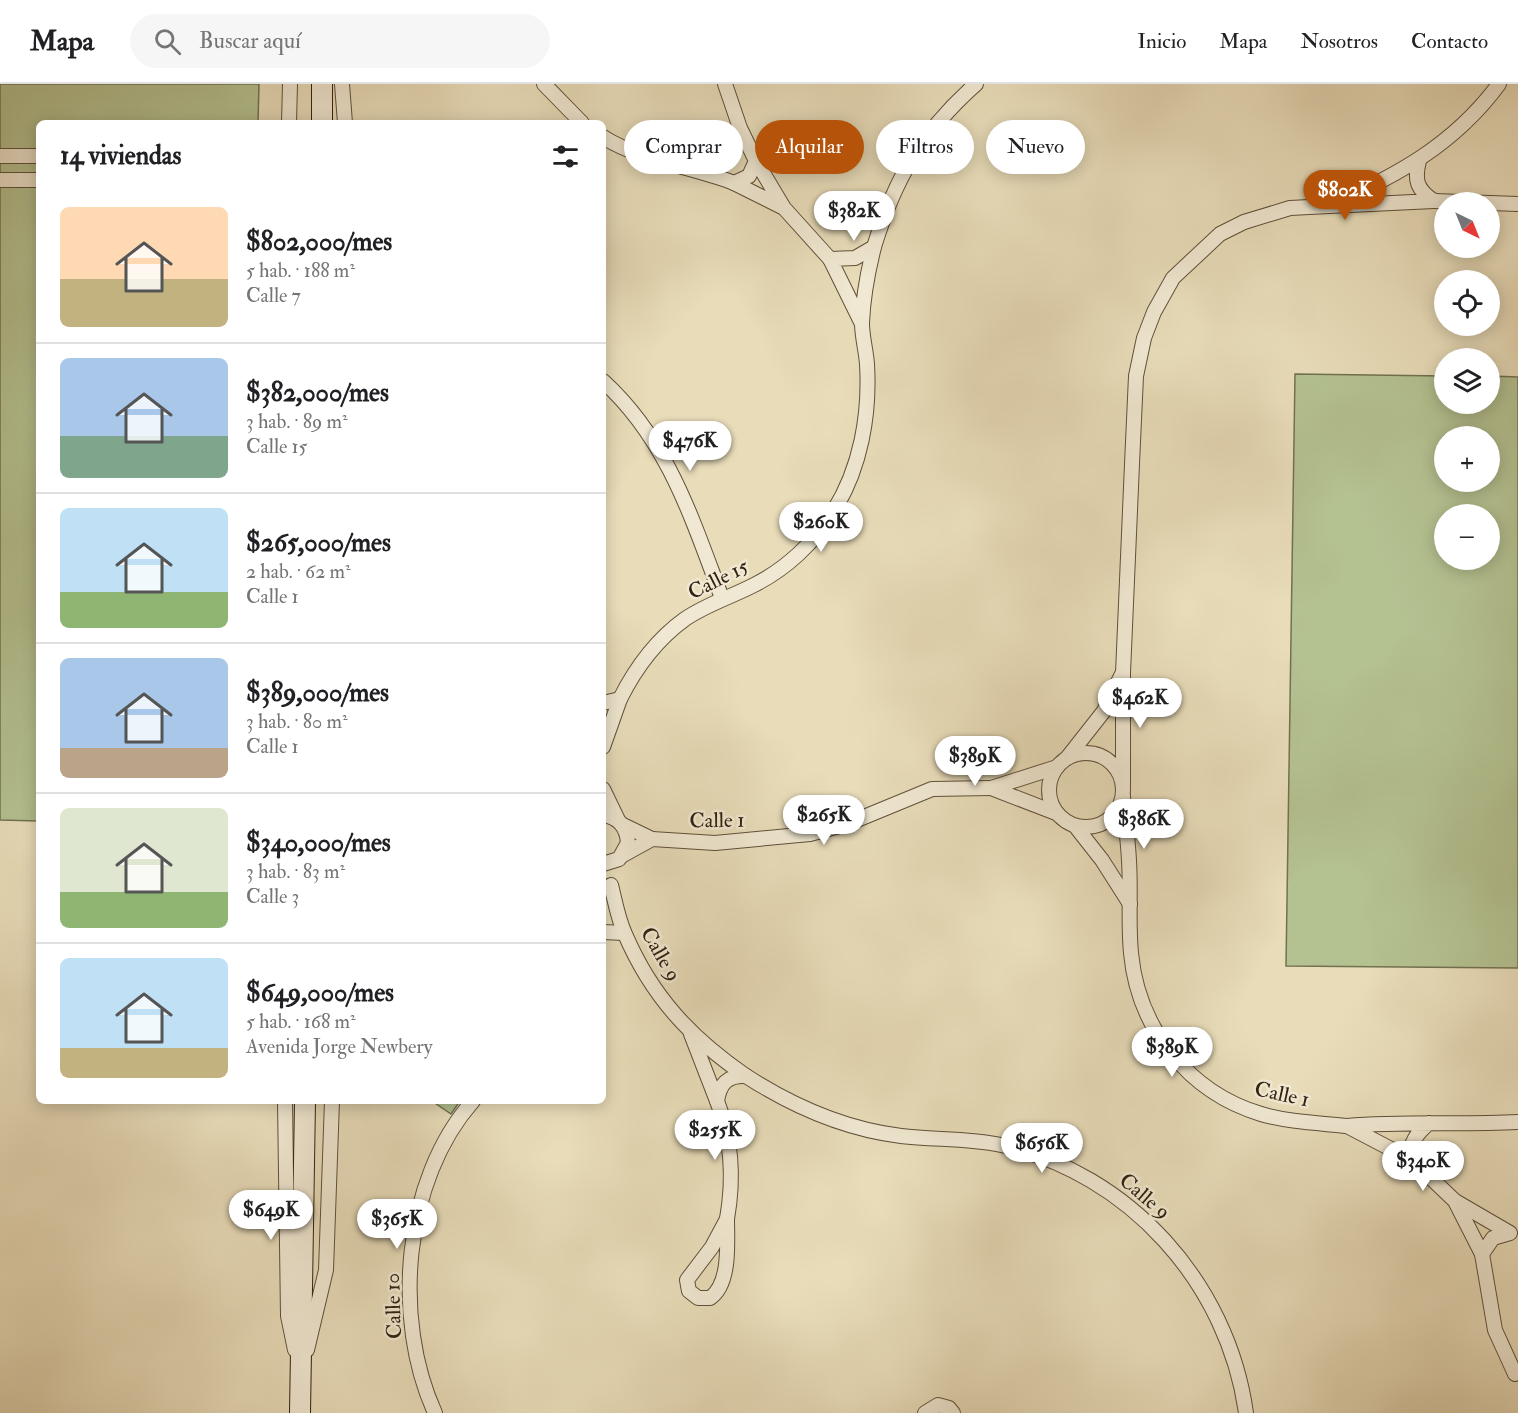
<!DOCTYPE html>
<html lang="es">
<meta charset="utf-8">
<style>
:root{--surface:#fff;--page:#f6f6f6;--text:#202124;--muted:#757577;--line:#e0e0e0;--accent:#b45309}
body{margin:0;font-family:"IM FELL Double Pica",serif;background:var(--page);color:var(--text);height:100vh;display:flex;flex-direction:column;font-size:22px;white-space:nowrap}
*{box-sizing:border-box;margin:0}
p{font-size:20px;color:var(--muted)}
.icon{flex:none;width:33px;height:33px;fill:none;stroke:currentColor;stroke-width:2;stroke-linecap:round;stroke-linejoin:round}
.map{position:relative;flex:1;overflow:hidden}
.details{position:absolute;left:36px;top:36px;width:570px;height:984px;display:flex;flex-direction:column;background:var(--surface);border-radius:9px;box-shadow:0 3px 15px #0003}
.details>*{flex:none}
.guide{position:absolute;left:624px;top:36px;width:570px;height:54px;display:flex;gap:12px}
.needle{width:39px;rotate:137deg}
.tools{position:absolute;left:1434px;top:108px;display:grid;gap:12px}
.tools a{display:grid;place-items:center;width:66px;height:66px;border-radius:50%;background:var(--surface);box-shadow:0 3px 15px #0003;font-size:30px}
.price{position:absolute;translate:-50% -51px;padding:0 14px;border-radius:21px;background:#fff;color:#222;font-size:20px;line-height:39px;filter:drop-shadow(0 2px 3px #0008)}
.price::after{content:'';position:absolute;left:50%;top:36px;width:18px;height:14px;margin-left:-9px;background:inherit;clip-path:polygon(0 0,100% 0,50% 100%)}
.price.current{background:var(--accent);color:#fff}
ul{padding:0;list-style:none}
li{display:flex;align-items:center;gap:18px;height:150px;padding:0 24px}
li+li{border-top:2px solid var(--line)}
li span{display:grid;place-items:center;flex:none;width:168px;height:120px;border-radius:9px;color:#555}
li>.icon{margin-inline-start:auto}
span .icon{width:72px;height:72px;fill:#fffc;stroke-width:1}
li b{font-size:26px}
h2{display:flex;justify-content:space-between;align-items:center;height:72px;padding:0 24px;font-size:26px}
.chip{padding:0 21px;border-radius:27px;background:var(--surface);box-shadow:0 3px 15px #0003;font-size:21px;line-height:54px}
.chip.current{background:var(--accent);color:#fff}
header{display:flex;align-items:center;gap:36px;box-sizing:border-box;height:84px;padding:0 30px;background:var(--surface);border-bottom:2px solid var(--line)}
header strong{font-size:28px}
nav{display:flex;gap:33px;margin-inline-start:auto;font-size:21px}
.search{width:420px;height:54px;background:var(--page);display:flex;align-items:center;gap:15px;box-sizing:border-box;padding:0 21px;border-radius:33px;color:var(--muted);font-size:22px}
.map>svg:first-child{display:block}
</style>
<header>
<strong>Mapa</strong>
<div class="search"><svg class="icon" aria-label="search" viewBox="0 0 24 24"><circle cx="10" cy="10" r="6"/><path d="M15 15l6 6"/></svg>Buscar aquí</div>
<nav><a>Inicio</a><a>Mapa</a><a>Nosotros</a><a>Contacto</a></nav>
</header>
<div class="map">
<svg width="1518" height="1329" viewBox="0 0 1518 1329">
<rect width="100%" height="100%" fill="#e8dcb9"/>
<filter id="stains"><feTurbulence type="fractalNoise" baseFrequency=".00333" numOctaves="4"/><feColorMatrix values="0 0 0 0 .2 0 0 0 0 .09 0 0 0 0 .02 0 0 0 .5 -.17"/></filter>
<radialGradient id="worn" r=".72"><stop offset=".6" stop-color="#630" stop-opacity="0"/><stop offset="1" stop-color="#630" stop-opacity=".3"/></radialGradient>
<!-- green -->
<g fill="#b4c191" stroke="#727150" stroke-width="1.5" fill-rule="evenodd">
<polygon points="0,0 259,0 258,39 39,39 39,737 0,736"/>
<path d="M1295 290 1444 292V320H1490V292L1518 293V884L1286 882ZM1444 352H1490V398H1444ZM1444 430H1490V476H1444Z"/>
<polygon points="432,1017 460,1017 451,1030"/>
</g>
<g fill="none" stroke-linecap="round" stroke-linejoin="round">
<!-- minor casing -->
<g stroke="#5f503a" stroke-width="16">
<g id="minor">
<polyline points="342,0 345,39"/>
<polyline points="544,0 582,39"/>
<polyline points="725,0 740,44 756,77"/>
<polyline points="289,39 290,0"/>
<path d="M603 53C643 78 691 82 734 99"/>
<polyline points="0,72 39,72"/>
<path d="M1419 77C1414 96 1417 106 1434 117L1329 122C1396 92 1454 61 1499 0"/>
<polyline points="0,96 39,96"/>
<polyline points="1434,117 1518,120"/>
<polyline points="784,124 734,99 749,92 756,77 784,124 830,175"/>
<path d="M874 163C895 94 922 48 976 0"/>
<path d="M603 297C668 356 692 435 722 514"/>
<path d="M620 615C636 583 656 556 685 535 707 520 731 513 754 501 786 485 815 458 833 428 861 384 870 330 867 280 866 266 862 253 862 239 863 214 868 187 874 163L855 174 830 175 862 240"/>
<polyline points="603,619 620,615 603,663"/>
<circle cx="1086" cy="706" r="37"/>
<polyline points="1067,674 1104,627 1122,590"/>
<polyline points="1123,701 1123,589 1132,380 1136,292 1144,254 1154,228 1173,194 1220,150 1244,138 1290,124 1329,122"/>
<polyline points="603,705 618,736"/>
<path d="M1123 713C1125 734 1128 756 1129 777 1131 808 1128 838 1131 869 1138 944 1188 1008 1261 1030 1288 1038 1318 1039 1347 1042"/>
<polyline points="1056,729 991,704 1057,683"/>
<path d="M603 731C619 733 627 743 628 759L619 775 603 780"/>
<polyline points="623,741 652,755 623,771"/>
<polyline points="1076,743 1102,776 1130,820"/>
<polyline points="652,755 715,759 810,750 847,740 932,705 991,704"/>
<path d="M611 801C615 817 618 835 625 850 652 913 691 954 746 992 728 991 720 999 717 1017L691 950"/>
<polyline points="603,848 624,849"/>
<path d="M746 992C794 1023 844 1045 901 1052 935 1056 968 1054 1001 1061 1129 1089 1228 1199 1246 1329"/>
<polyline points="285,1017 288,1232 295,1266"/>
<path d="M717 1017C732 1055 734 1095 727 1135"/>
<path d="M1429 1039C1417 1049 1408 1060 1412 1076L1347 1042C1404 1037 1461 1041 1518 1038"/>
<polyline points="1412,1076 1455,1117 1510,1149 1493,1154 1482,1170 1455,1117"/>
<path d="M727 1135C727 1157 731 1200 710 1214H698L689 1207 687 1196 712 1163Z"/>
<polyline points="1482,1170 1495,1246 1515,1290"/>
<polyline points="307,1266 326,1186 332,1017"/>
<path d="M435 1329C392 1235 403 1096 473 1017"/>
<polyline points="925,1329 938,1321 949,1324 953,1329"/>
</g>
</g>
<!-- secondary casing -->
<g stroke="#31210f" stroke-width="22">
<g id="secondary">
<polyline points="322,39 322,0"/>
<polyline points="300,1329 305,1017"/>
</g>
</g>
<!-- minor -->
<use href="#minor" stroke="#f0e8d2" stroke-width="14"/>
<!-- secondary -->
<use href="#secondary" stroke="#f0e8d2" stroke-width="20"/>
</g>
<g text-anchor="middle" stroke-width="5" stroke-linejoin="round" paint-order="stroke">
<!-- street labels -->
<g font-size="21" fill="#31210f" stroke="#f0e8d2">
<text transform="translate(718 495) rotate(-27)" y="7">Calle 15</text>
<text transform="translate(717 736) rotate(-1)" y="7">Calle 1</text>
<text transform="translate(661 870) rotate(60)" y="7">Calle 9</text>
<text transform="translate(1282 1010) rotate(12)" y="7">Calle 1</text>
<text transform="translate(1145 1112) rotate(40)" y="7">Calle 9</text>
<text transform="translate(393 1222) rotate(-92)" y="7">Calle 10</text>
</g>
</g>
<rect width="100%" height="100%" filter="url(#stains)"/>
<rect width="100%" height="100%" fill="url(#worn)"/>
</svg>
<div class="tools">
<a><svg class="needle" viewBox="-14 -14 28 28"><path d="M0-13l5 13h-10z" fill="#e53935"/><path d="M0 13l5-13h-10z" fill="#757577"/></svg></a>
<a><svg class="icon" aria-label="locate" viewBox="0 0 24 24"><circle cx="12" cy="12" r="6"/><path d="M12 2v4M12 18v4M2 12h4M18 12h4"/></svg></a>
<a><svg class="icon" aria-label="layers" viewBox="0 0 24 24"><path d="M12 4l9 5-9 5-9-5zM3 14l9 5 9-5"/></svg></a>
<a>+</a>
<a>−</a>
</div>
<b class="price current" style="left:1345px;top:137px">$802K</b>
<b class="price" style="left:854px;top:158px">$382K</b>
<b class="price" style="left:690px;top:388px">$476K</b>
<b class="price" style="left:821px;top:469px">$260K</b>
<b class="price" style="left:1140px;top:645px">$462K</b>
<b class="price" style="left:975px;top:703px">$389K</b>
<b class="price" style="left:824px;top:762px">$265K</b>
<b class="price" style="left:1144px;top:766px">$386K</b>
<b class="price" style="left:1172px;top:994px">$389K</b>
<b class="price" style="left:715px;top:1077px">$255K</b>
<b class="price" style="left:1042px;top:1090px">$656K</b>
<b class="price" style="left:1423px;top:1108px">$340K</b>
<b class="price" style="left:271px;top:1157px">$649K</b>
<b class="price" style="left:397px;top:1166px">$365K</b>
<div class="guide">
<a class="chip">Comprar</a>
<a class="chip current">Alquilar</a>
<a class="chip">Filtros</a>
<a class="chip">Nuevo</a>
</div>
<section class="details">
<h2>14 viviendas<svg class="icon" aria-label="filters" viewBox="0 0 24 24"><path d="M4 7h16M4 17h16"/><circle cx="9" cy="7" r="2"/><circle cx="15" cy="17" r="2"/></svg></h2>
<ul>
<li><span style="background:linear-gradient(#ffd9b3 60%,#c2b280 0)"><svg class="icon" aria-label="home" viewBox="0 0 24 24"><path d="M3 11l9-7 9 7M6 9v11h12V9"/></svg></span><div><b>$802,000/mes</b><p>5 hab. · 188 m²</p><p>Calle 7</p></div></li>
<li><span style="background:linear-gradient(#a9c7e8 65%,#7fa58c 0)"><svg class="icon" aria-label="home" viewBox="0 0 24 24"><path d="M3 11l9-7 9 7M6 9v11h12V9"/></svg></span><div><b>$382,000/mes</b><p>3 hab. · 89 m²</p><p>Calle 15</p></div></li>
<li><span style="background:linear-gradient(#bfe0f5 70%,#8fb573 0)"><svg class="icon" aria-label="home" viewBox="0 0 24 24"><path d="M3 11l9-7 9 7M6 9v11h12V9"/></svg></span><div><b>$265,000/mes</b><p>2 hab. · 62 m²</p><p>Calle 1</p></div></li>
<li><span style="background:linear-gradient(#a9c7e8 75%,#b9a48a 0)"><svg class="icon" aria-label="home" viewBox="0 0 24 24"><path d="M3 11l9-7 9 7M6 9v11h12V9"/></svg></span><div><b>$389,000/mes</b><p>3 hab. · 80 m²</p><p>Calle 1</p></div></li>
<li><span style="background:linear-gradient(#dfe7d0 70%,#8fb573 0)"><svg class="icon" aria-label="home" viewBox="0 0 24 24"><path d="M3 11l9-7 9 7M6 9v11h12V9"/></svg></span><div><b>$340,000/mes</b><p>3 hab. · 83 m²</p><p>Calle 3</p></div></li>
<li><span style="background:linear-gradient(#bfe0f5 75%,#c2b280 0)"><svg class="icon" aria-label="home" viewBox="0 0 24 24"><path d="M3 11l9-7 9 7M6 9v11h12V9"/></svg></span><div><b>$649,000/mes</b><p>5 hab. · 168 m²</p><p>Avenida Jorge Newbery</p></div></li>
</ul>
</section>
</div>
